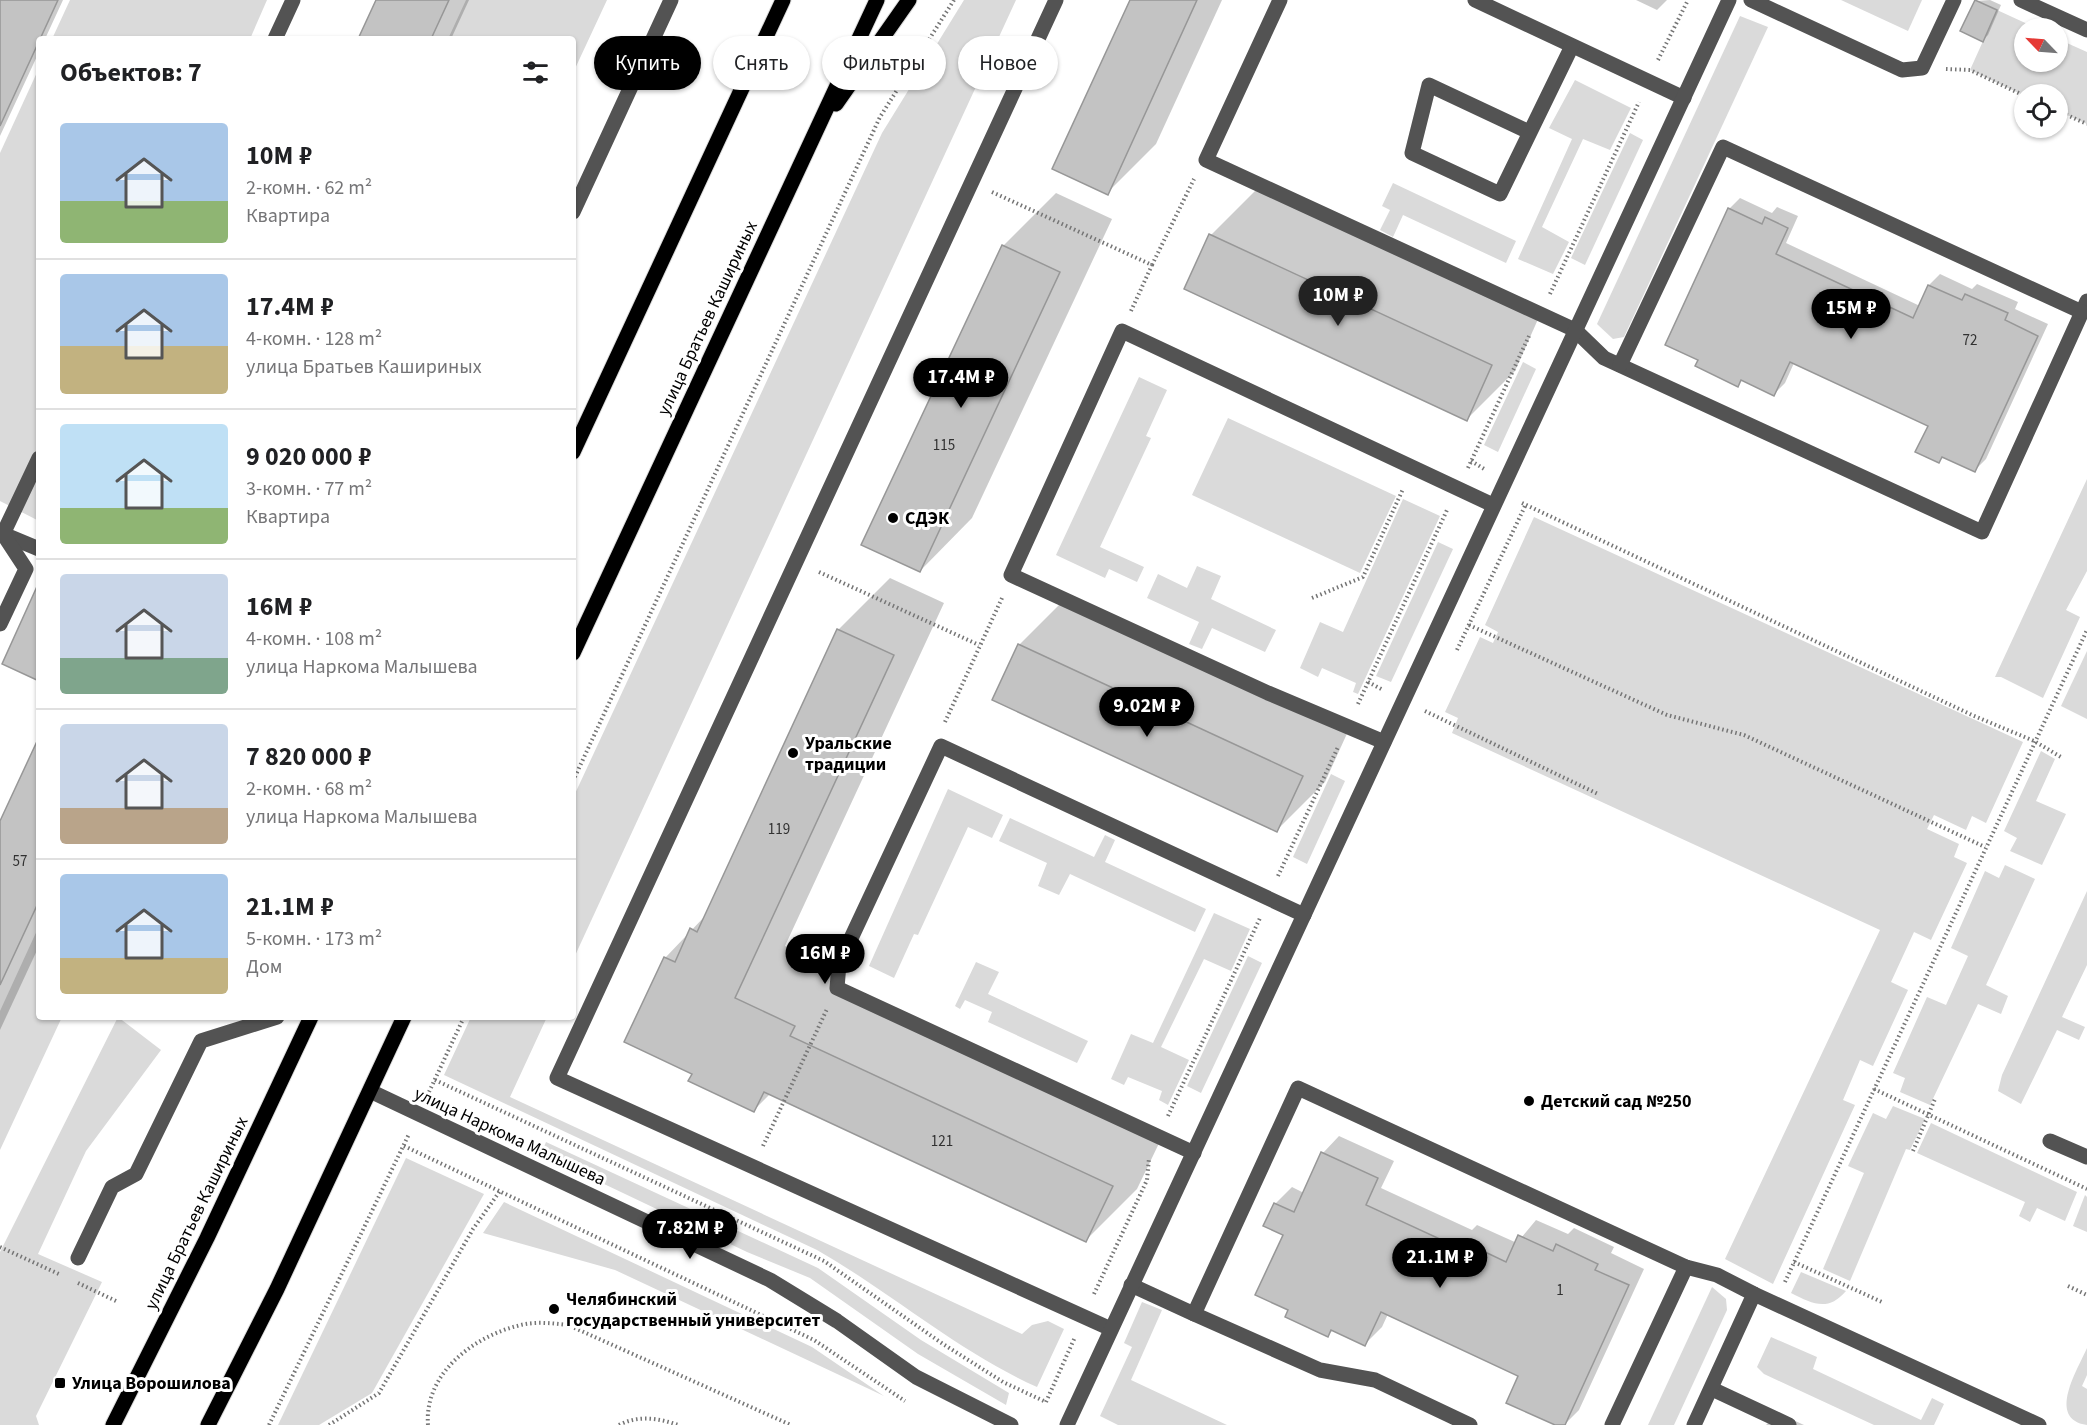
<!DOCTYPE html>
<html lang="ru">
<meta charset="utf-8">
<style>
:root{--surface:#fff;--page:#f2f2f2;--text:#202124;--muted:#757577;--line:#e0e0e0;--accent:#000}
body{margin:0;font-family:"Source Sans 3",sans-serif;background:var(--page);color:var(--text);height:100vh;display:flex;flex-direction:column;font-size:22px;white-space:nowrap}
*{box-sizing:border-box;margin:0}
p{font-size:20px;color:var(--muted)}
.icon{flex:none;width:33px;height:33px;fill:none;stroke:currentColor;stroke-width:2;stroke-linecap:round;stroke-linejoin:round}
.map{position:relative;flex:1;overflow:hidden}
.side{position:absolute;left:36px;top:36px;width:540px;height:984px;display:flex;flex-direction:column;background:var(--surface);border-radius:6px;box-shadow:0 2px 4px #0004}
.side>*{flex:none}
.banner{position:absolute;left:594px;top:36px;width:570px;height:54px;display:flex;gap:12px}
.needle{width:39px;rotate:295deg}
.buttons{position:absolute;left:2014px;top:18px;display:grid;gap:12px}
.buttons a{display:grid;place-items:center;width:54px;height:54px;border-radius:50%;background:var(--surface);box-shadow:0 2px 4px #0004;font-size:30px}
.price{position:absolute;translate:-50% -51px;padding:0 14px;border-radius:21px;background:var(--accent);color:#fff;font-size:20px;line-height:39px;filter:drop-shadow(0 2px 3px #0008)}
.price::after{content:'';position:absolute;left:50%;top:36px;width:18px;height:14px;margin-left:-9px;background:inherit;clip-path:polygon(0 0,100% 0,50% 100%)}
.price.active{background:#222;color:#fff}
ul{padding:0;list-style:none}
li{display:flex;align-items:center;gap:18px;height:150px;padding:0 24px}
li+li{border-top:2px solid var(--line)}
li span{display:grid;place-items:center;flex:none;width:168px;height:120px;border-radius:6px;color:#555}
li>.icon{margin-inline-start:auto}
span .icon{width:72px;height:72px;fill:#fffc;stroke-width:1}
li b{font-size:26px}
h2{display:flex;justify-content:space-between;align-items:center;height:72px;padding:0 24px;font-size:26px}
.pill{padding:0 21px;border-radius:27px;background:var(--surface);box-shadow:0 2px 4px #0004;font-size:21px;line-height:54px}
.pill.active{background:var(--accent);color:#fff}
.map>svg:first-child{display:block}
</style>
<div class="map">
<svg width="2087" height="1425" viewBox="0 0 2087 1425">
<rect width="100%" height="100%" fill="#fff"/>
<!-- green -->
<g fill="#dadada">
<polygon points="70,0 267,0 250,39 52,39"/>
<polygon points="466,0 607,0 573,73 573,39 448,39"/>
<polygon points="964,0 1016,0 573,960 573,798 882,133"/>
<polygon points="1841,0 1922,0 1908,31"/>
<polygon points="1997,10 2036,28 2025,28 2025,62 2058,62 2058,39 2087,52 2087,124 2058,111 2058,94 2025,96 1970,70"/>
<polygon points="1740,16 1768,27 1624,337 1613,339 1597,324"/>
<polygon points="39,68 39,521 0,501 0,153"/>
<polygon points="1575,80 1631,108 1610,150 1583,139 1542,227 1569,242 1553,274 1518,259 1572,139 1549,128"/>
<polygon points="1630,133 1643,140 1585,265 1571,258"/>
<polygon points="1393,183 1516,241 1506,263 1403,215 1393,237 1380,230 1390,210 1382,206"/>
<polygon points="1523,362 1536,369 1498,452 1484,445"/>
<polygon points="1139,377 1167,390 1146,436 1151,438 1100,547 1144,567 1137,582 1109,569 1105,578 1056,555"/>
<polygon points="1228,418 1396,496 1360,573 1192,495"/>
<polygon points="2087,479 2087,571 2066,610 2080,617 2043,698 2001,677 1995,677"/>
<polygon points="1403,499 1440,516 1358,694 1353,692 1356,683 1322,668 1318,677 1300,668 1320,622 1343,632"/>
<polygon points="1534,517 2023,742 1986,823 1972,816 1966,830 1934,815 1927,829 1959,844 1954,857 1967,863 1931,940 1914,932 1891,982 1908,990 1873,1066 1860,1060 1843,1100 1855,1105 1773,1284 1725,1259 1880,930 1452,733 1458,718 1445,712 1480,637 1493,643 1498,632 1485,625"/>
<polygon points="1438,542 1453,549 1391,682 1376,676"/>
<polygon points="1197,566 1221,576 1211,599 1276,630 1265,652 1212,628 1202,649 1189,644 1199,622 1147,598 1158,574 1187,588"/>
<polygon points="2087,651 2087,719 2061,706"/>
<polygon points="2041,751 2055,759 2036,801 2066,814 2042,865 2010,851 2017,838 2004,831"/>
<polygon points="1331,774 1345,781 1307,864 1293,857"/>
<polygon points="948,789 1003,815 992,838 968,827 918,935 914,934 894,978 869,966"/>
<polygon points="1010,818 1094,857 1105,835 1115,840 1105,862 1206,909 1195,932 1070,874 1059,895 1038,886 1047,863 999,841"/>
<polygon points="2005,865 2035,879 1986,985 2008,996 2001,1014 1978,1004 1930,1105 1900,1092 1905,1078 1893,1073 1927,997 1946,1005 1968,956 1951,948 1985,871 1999,878"/>
<polygon points="2087,891 2087,965 2062,1017 2085,1027 2079,1040 2057,1030 2021,1104 1998,1091 2002,1075"/>
<polygon points="1214,913 1250,929 1231,971 1204,959 1161,1047 1189,1060 1168,1105 1159,1100 1162,1091 1128,1077 1124,1085 1111,1079 1131,1034 1153,1043"/>
<polygon points="39,926 39,1017 62,1017 0,1150 0,1011"/>
<polygon points="1248,956 1262,963 1201,1093 1187,1086"/>
<polygon points="976,962 999,972 988,994 1088,1041 1077,1063 988,1022 992,1012 965,1000 960,1009 955,1006"/>
<polygon points="118,1017 161,1050 86,1151 38,1254 102,1282 36,1416 39,1425 0,1425 0,1252"/>
<path d="M471 1017H547L510 1097 1022 1334 1032 1325 1048 1321 1064 1329 1037 1387C957 1351 892 1293 817 1250L444 1075Z"/>
<polygon points="1893,1106 1925,1119 1910,1150 1906,1149 1850,1281 1823,1269 1864,1173 1848,1166 1873,1113 1886,1119"/>
<polygon points="1931,1123 2077,1192 2065,1221 2037,1208 2030,1222 2019,1216 2025,1202 1917,1153"/>
<polygon points="546,1142 818,1268 921,1340 1009,1393 1006,1405 918,1354 810,1278 747,1252 541,1154"/>
<polygon points="406,1158 484,1194 372,1393 319,1425 278,1425"/>
<polygon points="2085,1195 2087,1197 2087,1232 2073,1226"/>
<polygon points="504,1202 812,1347 884,1396 615,1270 483,1233"/>
<path d="M1801 1272 1846 1291C1828 1312 1813 1304 1791 1293Z"/>
<polygon points="1712,1287 1726,1299 1727,1310 1674,1425 1648,1425"/>
<polygon points="1142,1302 1162,1310 1131,1380 1227,1425 1118,1425 1100,1416 1132,1347 1124,1343"/>
<polygon points="1771,1337 1817,1357 1813,1369 1921,1420 1932,1398 1944,1404 1934,1425 1874,1425 1764,1374 1757,1367"/>
<path d="M2087 1348V1375L2082 1386 2087 1389V1425C2046 1419 2078 1369 2087 1348Z"/>
</g>
<!-- shadow -->
<g fill="#0003">
<polygon points="0,0 63,0 45,39 39,39 39,52 0,136"/>
<polygon points="378,0 469,0 451,39 360,39"/>
<polygon points="1132,0 1222,0 1156,144 1107,193"/>
<polygon points="1636,0 1667,0 1657,10"/>
<polygon points="1990,0 2001,5 1988,35 1983,40 1976,1"/>
<polygon points="1259,187 1539,317 1515,371 1467,419 1211,235"/>
<polygon points="1056,193 1112,219 972,518 920,571 1003,246"/>
<polygon points="1740,198 1772,213 1777,207 1798,216 1786,243 1920,306 1929,285 1940,274 1972,289 1977,284 2018,302 2015,309 2048,324 1986,459 1975,470 1944,456 1938,461 1930,425 1794,363 1785,383 1774,394 1743,379 1738,385 1700,359 1729,209"/>
<polygon points="890,578 944,603 785,946 845,974 840,985 1163,1135 1137,1189 1086,1240 771,1093 754,1110 694,1073 665,958 706,915 839,629"/>
<polygon points="1067,597 1350,727 1325,782 1277,830 1019,645"/>
<polygon points="39,740 39,946 0,1030 0,824"/>
<polygon points="1339,1136 1394,1161 1381,1188 1472,1230 1477,1225 1517,1243 1536,1220 1568,1234 1574,1228 1614,1247 1611,1253 1644,1269 1579,1410 1564,1425 1558,1425 1520,1375 1388,1314 1382,1327 1365,1344 1333,1330 1328,1335 1290,1310 1285,1235 1275,1204 1292,1187 1304,1193 1323,1153"/>
<polygon points="1778,1413 1804,1425 1766,1425"/>
</g>
<!-- building -->
<g fill="#c3c3c3" stroke="#979797" stroke-width="1.5">
<polygon points="0,0 58,0 0,126"/>
<polygon points="376,0 449,0 431,39 358,39"/>
<polygon points="1130,0 1197,0 1108,195 1052,169"/>
<polygon points="1975,0 1997,10 1983,42 1960,31"/>
<polygon points="1728,208 1762,224 1765,217 1788,228 1776,254 1913,318 1928,285 1962,300 1965,294 2008,313 2005,320 2038,336 1975,472 1942,457 1939,463 1915,452 1928,426 1790,362 1774,396 1741,380 1738,387 1695,366 1698,360 1665,345"/>
<polygon points="1209,234 1492,365 1467,421 1184,289"/>
<polygon points="1002,245 1060,272 920,572 861,545"/>
<polygon points="39,582 39,681 2,664"/>
<polygon points="837,629 894,655 735,998 795,1026 790,1036 1113,1186 1086,1242 764,1092 754,1112 688,1081 692,1074 624,1042 664,957 675,962 690,928 697,932"/>
<polygon points="1018,644 1303,776 1277,832 992,700"/>
<polygon points="39,737 39,901 0,985 0,821"/>
<polygon points="1321,1152 1378,1178 1366,1205 1457,1247 1460,1240 1506,1262 1518,1235 1553,1251 1556,1244 1598,1264 1595,1270 1629,1285 1565,1425 1555,1425 1506,1403 1518,1376 1381,1312 1365,1346 1331,1330 1328,1337 1285,1317 1288,1310 1255,1295 1283,1235 1263,1226 1274,1203 1294,1212"/>
</g>
<g fill="none" stroke-linecap="round" stroke-linejoin="round">
<!-- major casing -->
<g stroke="#dbdbdb" stroke-width="17">
<g id="major">
<polyline points="836,104 909,0"/>
<polyline points="573,452 783,0"/>
<polyline points="573,653 877,0"/>
<polyline points="113,1425 207,1238 311,1017"/>
<polyline points="208,1425 277,1289 404,1017"/>
</g>
</g>
<!-- path -->
<g stroke="#757575" stroke-width="4" stroke-dasharray="1.5 3" stroke-linecap="butt">
<polyline points="1658,60 1688,0"/>
<polyline points="1946,69 1970,70 2025,96"/>
<polyline points="2058,111 2087,124"/>
<polyline points="992,192 1152,265 1131,311"/>
<polyline points="1152,265 1194,179"/>
<polyline points="1550,294 1639,102"/>
<polyline points="1471,461 1486,470"/>
<polyline points="1468,468 1529,336"/>
<polyline points="1522,503 1972,715 2034,741 2061,757"/>
<polyline points="819,572 979,645"/>
<polyline points="1312,598 1363,577 1403,489"/>
<polyline points="1469,625 1667,715 1744,735 1985,847"/>
<polyline points="1457,650 1525,506"/>
<polyline points="1368,682 1383,690"/>
<polyline points="1358,704 1447,510"/>
<polyline points="1425,711 1598,794"/>
<polyline points="945,722 1002,598"/>
<polyline points="573,781 880,117 954,0"/>
<polyline points="1278,876 1338,747"/>
<polyline points="435,1080 824,1261 943,1344 1003,1382 1046,1402"/>
<polyline points="1874,1089 2087,1189"/>
<polyline points="429,1092 464,1017"/>
<polyline points="1168,1116 1260,918"/>
<polyline points="404,1146 814,1340 905,1401"/>
<polyline points="763,1146 827,1009"/>
<polyline points="1913,1151 1935,1099"/>
<polyline points="0,1247 61,1275"/>
<polyline points="1794,1262 1882,1302"/>
<polyline points="1785,1282 2087,630"/>
<polyline points="78,1283 116,1301"/>
<polyline points="2068,1286 2087,1295"/>
<polyline points="1094,1294 1147,1180 1149,1158"/>
<polyline points="1046,1402 1075,1337"/>
<polyline points="269,1425 409,1134"/>
<polyline points="329,1425 379,1393 473,1229 500,1191"/>
<path d="M428 1425C424 1374 473 1337 517 1326 534 1321 551 1323 568 1325L791 1425"/>
<path d="M619 1425C638 1415 659 1418 678 1425"/>
</g>
<!-- minor -->
<g stroke="#535353" stroke-width="15">
<polyline points="1056,0 557,1078 1111,1329"/>
<polyline points="1280,0 1206,160 1575,330 1604,358 1982,532 2087,301"/>
<polyline points="1475,0 1684,98"/>
<polyline points="1751,0 1902,70 1922,68 1954,0"/>
<polyline points="2021,0 2087,30"/>
<polyline points="275,39 293,0"/>
<polyline points="1529,132 1429,85 1412,153 1500,194 1572,46"/>
<polyline points="573,212 671,0"/>
<polyline points="1620,365 1723,147 2082,312"/>
<polyline points="3,534 39,549"/>
<polyline points="0,624 26,569 3,534 39,458"/>
<polyline points="1384,742 1268,693 1011,575 1122,331 1493,505"/>
<polyline points="370,1091 770,1280 837,1321 916,1377 1011,1425"/>
<polyline points="2050,1141 2087,1157"/>
<polyline points="1194,1153 837,988 839,964 941,746 1304,915"/>
<polyline points="78,1258 112,1187 136,1174 201,1041 277,1017"/>
<polyline points="1131,1285 1194,1314"/>
<polyline points="1712,1389 1789,1425"/>
<polyline points="1067,1425 1729,0"/>
<polyline points="1470,1425 1375,1380 1320,1370 1194,1314 1298,1088 1686,1267 1717,1275 1754,1294"/>
<polyline points="1612,1425 1686,1267"/>
<polyline points="1694,1425 1754,1294 2039,1425"/>
</g>
<!-- major -->
<use href="#major" stroke="#000" stroke-width="15"/>
</g>
<!-- markers -->
<g fill="#000" stroke="#fff" stroke-width="2">
<circle cx="893" cy="518" r="6"/>
<circle cx="793" cy="753" r="6"/>
<circle cx="1529" cy="1101" r="6"/>
<circle cx="554" cy="1309" r="6"/>
<rect x="54" y="1377" width="12" height="12" rx="3"/>
</g>
<g text-anchor="middle" stroke-width="6" stroke-linejoin="round" paint-order="stroke">
<!-- number labels -->
<g font-size="15" fill="#313131">
<text x="1970" y="345">72</text>
<text x="944" y="450">115</text>
<text x="779" y="834">119</text>
<text x="20" y="866">57</text>
<text x="942" y="1146">121</text>
<text x="1560" y="1295">1</text>
</g>
<!-- street labels -->
<g font-size="18" fill="#000" stroke="#fff">
<text transform="translate(707 318) rotate(-65)" y="6">улица Братьев Кашириных</text>
<text transform="translate(510 1136) rotate(25)" y="6">улица Наркома Малышева</text>
<text transform="translate(196 1213) rotate(-64)" y="6">улица Братьев Кашириных</text>
</g>
<!-- poi labels -->
<g font-size="18" font-weight="bold" fill="#000" stroke="#fff" text-anchor="start">
<text x="905" y="524">СДЭК</text>
<text x="805" y="749">Уральские<tspan x="805" dy="21">традиции</tspan></text>
<text x="1541" y="1107">Детский сад №250</text>
<text x="566" y="1305">Челябинский<tspan x="566" dy="21">государственный университет</tspan></text>
<text x="72" y="1389">Улица Ворошилова</text>
</g>
</g>
</svg>
<div class="buttons">
<a><svg class="needle" viewBox="-14 -14 28 28"><path d="M0-13l5 13h-10z" fill="#e53935"/><path d="M0 13l5-13h-10z" fill="#757577"/></svg></a>
<a><svg class="icon" aria-label="locate" viewBox="0 0 24 24"><circle cx="12" cy="12" r="6"/><path d="M12 2v4M12 18v4M2 12h4M18 12h4"/></svg></a>
</div>
<b class="price active" style="left:1338px;top:327px">10M ₽</b>
<b class="price" style="left:1851px;top:340px">15M ₽</b>
<b class="price" style="left:961px;top:409px">17.4M ₽</b>
<b class="price" style="left:1147px;top:738px">9.02M ₽</b>
<b class="price" style="left:825px;top:985px">16M ₽</b>
<b class="price" style="left:690px;top:1260px">7.82M ₽</b>
<b class="price" style="left:1440px;top:1289px">21.1M ₽</b>
<div class="banner">
<a class="pill active">Купить</a>
<a class="pill">Снять</a>
<a class="pill">Фильтры</a>
<a class="pill">Новое</a>
</div>
<section class="side">
<h2>Объектов: 7<svg class="icon" aria-label="filters" viewBox="0 0 24 24"><path d="M4 7h16M4 17h16"/><circle cx="9" cy="7" r="2"/><circle cx="15" cy="17" r="2"/></svg></h2>
<ul>
<li><span style="background:linear-gradient(#a9c7e8 65%,#8fb573 0)"><svg class="icon" aria-label="home" viewBox="0 0 24 24"><path d="M3 11l9-7 9 7M6 9v11h12V9"/></svg></span><div><b>10M ₽</b><p>2-комн. · 62 m²</p><p>Квартира</p></div></li>
<li><span style="background:linear-gradient(#a9c7e8 60%,#c2b280 0)"><svg class="icon" aria-label="home" viewBox="0 0 24 24"><path d="M3 11l9-7 9 7M6 9v11h12V9"/></svg></span><div><b>17.4M ₽</b><p>4-комн. · 128 m²</p><p>улица Братьев Кашириных</p></div></li>
<li><span style="background:linear-gradient(#bfe0f5 70%,#8fb573 0)"><svg class="icon" aria-label="home" viewBox="0 0 24 24"><path d="M3 11l9-7 9 7M6 9v11h12V9"/></svg></span><div><b>9 020 000 ₽</b><p>3-комн. · 77 m²</p><p>Квартира</p></div></li>
<li><span style="background:linear-gradient(#c9d6e8 70%,#7fa58c 0)"><svg class="icon" aria-label="home" viewBox="0 0 24 24"><path d="M3 11l9-7 9 7M6 9v11h12V9"/></svg></span><div><b>16M ₽</b><p>4-комн. · 108 m²</p><p>улица Наркома Малышева</p></div></li>
<li><span style="background:linear-gradient(#c9d6e8 70%,#b9a48a 0)"><svg class="icon" aria-label="home" viewBox="0 0 24 24"><path d="M3 11l9-7 9 7M6 9v11h12V9"/></svg></span><div><b>7 820 000 ₽</b><p>2-комн. · 68 m²</p><p>улица Наркома Малышева</p></div></li>
<li><span style="background:linear-gradient(#a9c7e8 70%,#c2b280 0)"><svg class="icon" aria-label="home" viewBox="0 0 24 24"><path d="M3 11l9-7 9 7M6 9v11h12V9"/></svg></span><div><b>21.1M ₽</b><p>5-комн. · 173 m²</p><p>Дом</p></div></li>
</ul>
</section>
</div>
